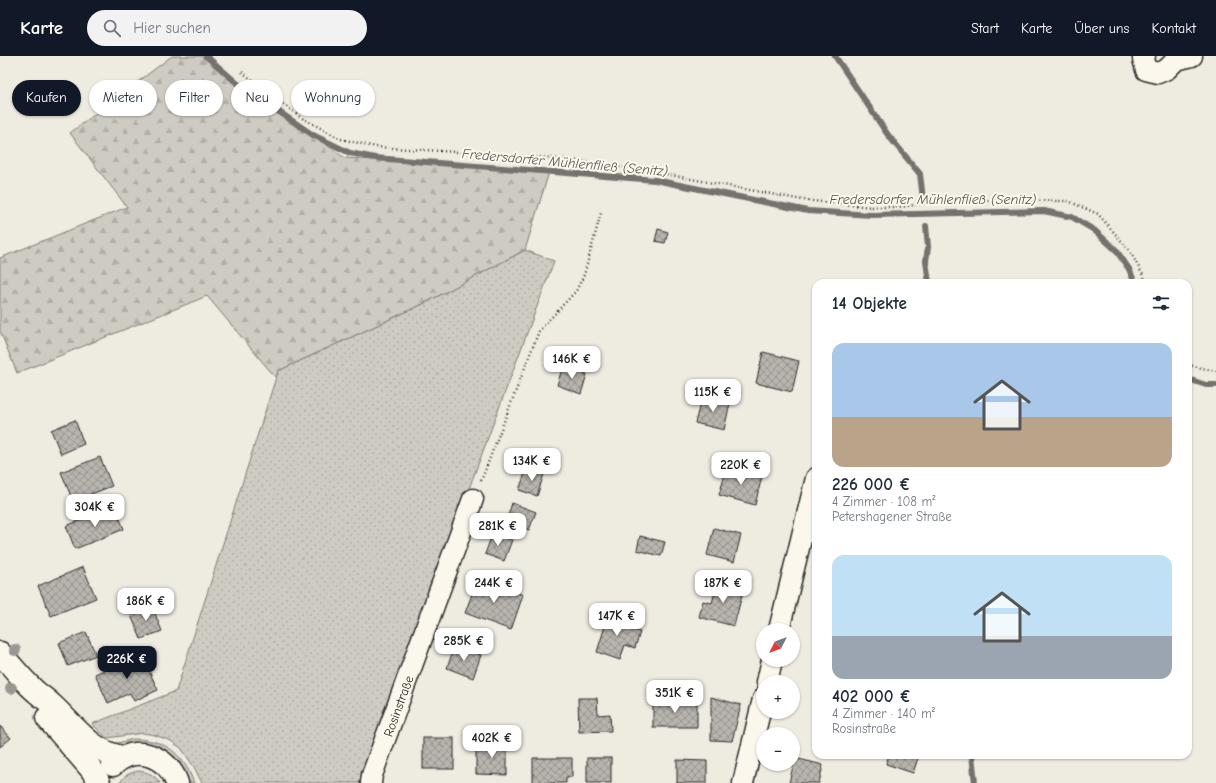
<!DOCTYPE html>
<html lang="de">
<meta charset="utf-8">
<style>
:root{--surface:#fff;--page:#f2f2f3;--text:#1f2937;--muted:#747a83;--accent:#111827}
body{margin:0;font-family:"Comic Neue",sans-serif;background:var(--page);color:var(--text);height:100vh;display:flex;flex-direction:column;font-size:15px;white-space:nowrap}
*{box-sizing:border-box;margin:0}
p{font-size:13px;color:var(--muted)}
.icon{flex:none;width:22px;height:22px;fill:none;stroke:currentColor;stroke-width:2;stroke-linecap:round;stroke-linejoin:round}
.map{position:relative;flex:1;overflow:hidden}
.side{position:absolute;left:812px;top:223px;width:380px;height:480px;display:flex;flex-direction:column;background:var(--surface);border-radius:12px;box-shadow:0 1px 3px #0004}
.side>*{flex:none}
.hud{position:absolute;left:12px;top:24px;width:380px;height:36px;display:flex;gap:8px}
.needle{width:26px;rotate:228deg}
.controls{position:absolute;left:756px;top:567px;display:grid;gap:8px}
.controls a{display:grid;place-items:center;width:44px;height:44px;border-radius:50%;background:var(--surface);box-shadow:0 1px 3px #0004;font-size:20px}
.price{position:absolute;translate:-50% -34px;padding:0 9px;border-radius:8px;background:#fff;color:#222;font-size:13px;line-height:26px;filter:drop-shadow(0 1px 2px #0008)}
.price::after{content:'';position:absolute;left:50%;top:24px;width:12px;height:9px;margin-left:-6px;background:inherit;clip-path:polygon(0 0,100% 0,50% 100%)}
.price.active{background:var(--accent);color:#fff}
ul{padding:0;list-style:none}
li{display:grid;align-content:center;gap:8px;height:212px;padding:0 20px}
li span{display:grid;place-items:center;height:124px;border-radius:12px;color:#555}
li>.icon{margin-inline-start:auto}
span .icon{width:72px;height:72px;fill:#fffc;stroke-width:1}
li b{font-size:17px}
h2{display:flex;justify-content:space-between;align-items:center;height:48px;padding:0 20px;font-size:17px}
.tag{padding:0 14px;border-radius:18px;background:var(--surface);box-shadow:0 1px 3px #0004;font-size:14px;line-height:36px}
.tag.active{background:var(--accent);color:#fff}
header{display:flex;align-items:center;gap:24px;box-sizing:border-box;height:56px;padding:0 20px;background:var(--accent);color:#fff}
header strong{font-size:19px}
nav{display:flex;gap:22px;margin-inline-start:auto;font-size:14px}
.search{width:280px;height:36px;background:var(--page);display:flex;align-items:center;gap:10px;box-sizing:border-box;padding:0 14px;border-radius:22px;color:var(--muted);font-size:15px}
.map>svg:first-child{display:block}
</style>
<header>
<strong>Karte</strong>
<div class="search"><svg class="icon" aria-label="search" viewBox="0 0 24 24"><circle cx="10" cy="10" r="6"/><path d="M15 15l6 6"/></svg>Hier suchen</div>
<nav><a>Start</a><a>Karte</a><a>Über uns</a><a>Kontakt</a></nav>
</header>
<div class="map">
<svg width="1216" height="727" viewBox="0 0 1216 727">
<defs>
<pattern id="green-dots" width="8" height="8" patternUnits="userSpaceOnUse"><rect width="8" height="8" fill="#cecbc2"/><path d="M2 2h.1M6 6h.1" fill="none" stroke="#b1aea7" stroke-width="1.8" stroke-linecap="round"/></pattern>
<pattern id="forest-firs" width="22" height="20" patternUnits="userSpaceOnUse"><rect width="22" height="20" fill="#cecbc2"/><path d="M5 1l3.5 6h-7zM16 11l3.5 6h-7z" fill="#b1aea7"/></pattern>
<pattern id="building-cross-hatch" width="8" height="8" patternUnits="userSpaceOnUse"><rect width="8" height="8" fill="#b8b5ae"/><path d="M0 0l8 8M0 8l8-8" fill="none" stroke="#96938e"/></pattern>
</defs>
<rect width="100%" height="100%" fill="#eeebe0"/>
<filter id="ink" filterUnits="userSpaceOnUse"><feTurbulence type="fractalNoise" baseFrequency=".025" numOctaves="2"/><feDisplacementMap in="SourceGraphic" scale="8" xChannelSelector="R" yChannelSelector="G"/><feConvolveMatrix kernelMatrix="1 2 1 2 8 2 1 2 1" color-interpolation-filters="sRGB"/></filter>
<g filter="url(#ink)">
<!-- green -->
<g fill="url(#green-dots)" stroke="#7c7b76">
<polygon points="525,194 554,205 359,727 202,727 194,711 181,692 171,685 155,679 143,677 107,682 92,668 176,635 278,315 425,247"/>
<path d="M133 683C165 683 183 697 194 727H185L130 693 114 688Z"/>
<path d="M139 715C148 716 155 719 160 727H120C124 719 131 716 139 715Z"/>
</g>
<!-- forest -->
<polygon fill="url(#forest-firs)" stroke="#7c7b76" points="172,0 201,0 345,102 549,116 525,194 425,247 278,315 276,322 207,240 17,317 0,275 0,202 127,151 70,77"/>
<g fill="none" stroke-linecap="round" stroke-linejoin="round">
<!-- stream -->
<g stroke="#74726e" stroke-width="6">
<polyline points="206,0 238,28 313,79 350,97 375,102 655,124 808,155 872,159 1044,155 1072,161 1094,174 1116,194 1129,213 1135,227"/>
<polyline points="835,0 888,79 920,118 923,143"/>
<polyline points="926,170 928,191 926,205 929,227"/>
<polyline points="1188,323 1206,329 1216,329"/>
<polyline points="972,699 975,727"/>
</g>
</g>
<!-- building -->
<g fill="url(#building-cross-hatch)" stroke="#2b2b2b">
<polygon points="658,173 668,176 665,187 655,185"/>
<polygon points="763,296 799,305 792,336 756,327"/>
<polygon points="563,310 587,318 581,338 557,329"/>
<polygon points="702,340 730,347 724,374 695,367"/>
<polygon points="75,364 84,388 61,398 51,374"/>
<polygon points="100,401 112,430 73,445 61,416"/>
<polygon points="727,411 762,420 755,449 719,439"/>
<polygon points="527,412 544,418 537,440 519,434"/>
<polygon points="512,447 536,456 529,474 506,466"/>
<polygon points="115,451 124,473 75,493 66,470"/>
<polygon points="714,472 741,479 734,506 707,499"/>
<polygon points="493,476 512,484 504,505 485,498"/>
<polygon points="640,480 665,486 661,500 637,494"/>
<polygon points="83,511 96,542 51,560 38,530"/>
<polygon points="478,522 523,539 511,574 465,557"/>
<polygon points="718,524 744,531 734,570 699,561 703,545 712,547"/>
<polygon points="151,548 162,575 141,583 130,557"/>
<polygon points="609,557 633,564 630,573 640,576 635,592 625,589 620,604 597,596"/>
<polygon points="86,576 96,599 68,610 59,587"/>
<polygon points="455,589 481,599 473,622 447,612"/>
<polygon points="141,598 158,634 134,645 130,637 108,647 95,618"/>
<polygon points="711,641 741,649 732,685 711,684"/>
<polygon points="578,642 597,642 598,659 610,658 611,675 579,676"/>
<rect x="653" y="644" width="44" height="27"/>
<polygon points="0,670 11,682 0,691"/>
<rect x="423" y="682" width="31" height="31"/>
<polygon points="476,688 507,688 507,719 476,718"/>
<polygon points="889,699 919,699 913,717 886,708"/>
<polygon points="533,702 572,702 572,721 566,721 566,727 533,727"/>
<rect x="587" y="702" width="24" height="25"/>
<polygon points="795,702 823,709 819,727 789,727"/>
<polygon points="677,704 707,705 707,727 677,727"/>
</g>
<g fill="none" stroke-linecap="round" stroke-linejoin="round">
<!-- street casing -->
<g stroke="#2b2b2b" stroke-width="23">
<g id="street">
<polyline points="1145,0 1143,3 1146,14 1158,17 1167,13 1176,4 1192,0"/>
<polyline points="779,574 816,422"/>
<polyline points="767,626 772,604"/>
<polyline points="371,727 372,719 473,443"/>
<polyline points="743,727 763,643"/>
</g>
</g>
<!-- secondary casing -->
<g stroke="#2b2b2b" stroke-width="25">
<g id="secondary">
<path d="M0 597C11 609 21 622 33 633 39 639 46 643 52 649 74 669 93 698 124 701"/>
<polyline points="47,662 92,714 99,727"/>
<path d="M113 709C135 687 168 700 177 727"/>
</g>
</g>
<!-- path -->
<g stroke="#2b2b2b" stroke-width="2.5" stroke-dasharray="1 3" stroke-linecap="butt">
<polyline points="242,16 300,61 341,83 376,91 566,103 665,118 803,144 871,151 901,151 946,144 1068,145 1098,158 1130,195 1147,227"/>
<polyline points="1188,309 1216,315"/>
<polyline points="481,425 539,275 576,235 584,219 601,157"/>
</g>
<!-- street -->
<use href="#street" stroke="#fbf7ec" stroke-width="20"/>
<!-- secondary -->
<use href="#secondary" stroke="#fbf7ec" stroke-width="22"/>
</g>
<!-- trees -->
<g fill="#999791">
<circle cx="15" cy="594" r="6"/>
<circle cx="11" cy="632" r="6"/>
</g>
</g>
<g text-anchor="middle" stroke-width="4" stroke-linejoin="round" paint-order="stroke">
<!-- street labels -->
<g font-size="13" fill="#2b2b2b" stroke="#fbf7ec">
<text transform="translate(398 650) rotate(-70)" y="5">Rosinstraße</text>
</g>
<!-- water labels -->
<g font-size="14" font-style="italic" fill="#555552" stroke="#fbf7ec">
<text transform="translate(565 106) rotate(5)" y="5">Fredersdorfer Mühlenfließ (Senitz)</text>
<text x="933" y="148">Fredersdorfer Mühlenfließ (Senitz)</text>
</g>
</g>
</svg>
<div class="controls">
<a><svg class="needle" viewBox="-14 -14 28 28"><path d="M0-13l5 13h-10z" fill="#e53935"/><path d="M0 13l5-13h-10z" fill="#747a83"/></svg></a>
<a>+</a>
<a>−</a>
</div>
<b class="price" style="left:572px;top:324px">146K €</b>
<b class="price" style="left:713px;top:357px">115K €</b>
<b class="price" style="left:532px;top:426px">134K €</b>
<b class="price" style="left:741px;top:430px">220K €</b>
<b class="price" style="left:95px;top:472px">304K €</b>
<b class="price" style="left:498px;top:491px">281K €</b>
<b class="price" style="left:494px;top:548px">244K €</b>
<b class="price" style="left:723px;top:548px">187K €</b>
<b class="price" style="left:146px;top:566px">186K €</b>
<b class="price" style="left:617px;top:581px">147K €</b>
<b class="price" style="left:464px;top:606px">285K €</b>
<b class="price active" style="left:127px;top:624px">226K €</b>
<b class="price" style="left:675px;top:658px">351K €</b>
<b class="price" style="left:492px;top:703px">402K €</b>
<div class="hud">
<a class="tag active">Kaufen</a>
<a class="tag">Mieten</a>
<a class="tag">Filter</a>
<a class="tag">Neu</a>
<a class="tag">Wohnung</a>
</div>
<section class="side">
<h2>14 Objekte<svg class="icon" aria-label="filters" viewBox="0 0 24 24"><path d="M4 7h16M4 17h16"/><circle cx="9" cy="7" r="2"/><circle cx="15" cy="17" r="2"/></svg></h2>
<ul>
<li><span style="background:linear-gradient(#a9c7e8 60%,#b9a48a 0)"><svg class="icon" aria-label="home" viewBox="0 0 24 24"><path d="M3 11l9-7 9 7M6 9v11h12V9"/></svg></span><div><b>226 000 €</b><p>4 Zimmer · 108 m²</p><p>Petershagener Straße</p></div></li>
<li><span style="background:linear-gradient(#bfe0f5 65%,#9aa5b1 0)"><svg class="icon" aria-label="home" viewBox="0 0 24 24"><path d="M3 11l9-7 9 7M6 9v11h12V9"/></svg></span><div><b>402 000 €</b><p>4 Zimmer · 140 m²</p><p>Rosinstraße</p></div></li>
</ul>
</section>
</div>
